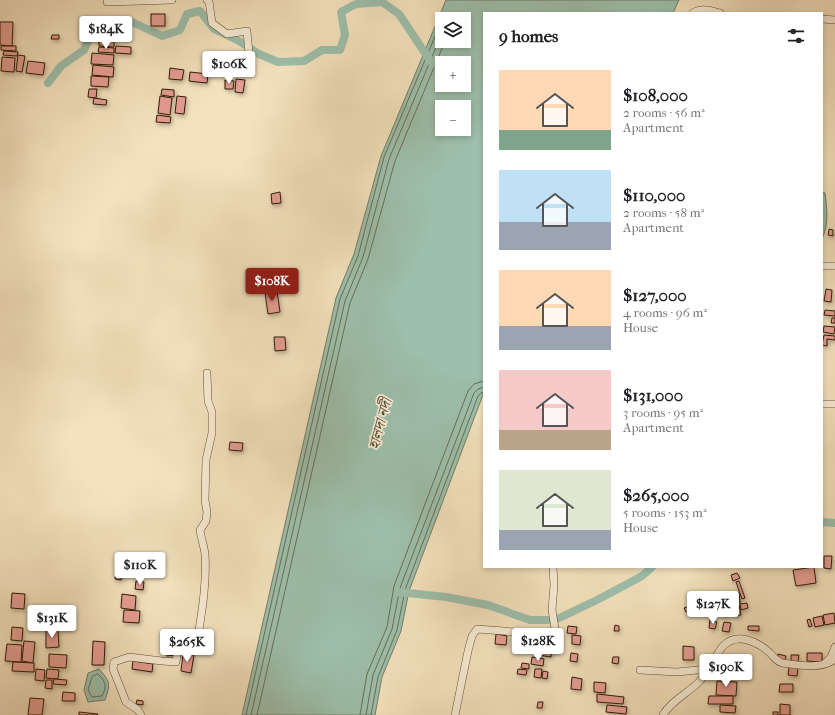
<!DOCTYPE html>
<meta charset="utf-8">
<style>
:root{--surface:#fff;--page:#f2f2f2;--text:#202124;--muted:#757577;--accent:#8f2418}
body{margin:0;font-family:"IM FELL French Canon","Noto Serif Bengali",serif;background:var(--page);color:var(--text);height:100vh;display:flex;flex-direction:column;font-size:15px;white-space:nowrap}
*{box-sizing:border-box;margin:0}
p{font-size:13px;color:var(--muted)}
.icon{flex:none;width:22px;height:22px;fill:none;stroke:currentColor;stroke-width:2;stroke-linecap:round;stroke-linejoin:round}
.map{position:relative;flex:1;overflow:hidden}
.drawer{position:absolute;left:483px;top:12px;width:340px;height:556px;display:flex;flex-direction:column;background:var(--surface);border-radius:0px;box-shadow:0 2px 6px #0003}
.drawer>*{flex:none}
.buttons{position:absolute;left:435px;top:12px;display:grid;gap:8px}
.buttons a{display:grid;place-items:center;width:36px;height:36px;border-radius:0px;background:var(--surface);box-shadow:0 2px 6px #0003;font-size:20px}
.price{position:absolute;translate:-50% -34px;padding:0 9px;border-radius:4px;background:#fff;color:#222;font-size:13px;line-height:26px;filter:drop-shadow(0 1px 2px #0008)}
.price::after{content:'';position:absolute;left:50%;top:24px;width:12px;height:9px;margin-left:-6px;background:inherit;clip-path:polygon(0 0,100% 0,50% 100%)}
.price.selected{background:var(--accent);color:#fff}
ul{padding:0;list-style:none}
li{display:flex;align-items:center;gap:12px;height:100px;padding:0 16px}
li span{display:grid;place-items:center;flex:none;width:112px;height:80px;border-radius:0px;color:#555}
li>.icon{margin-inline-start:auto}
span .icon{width:48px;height:48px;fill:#fffc;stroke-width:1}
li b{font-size:17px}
h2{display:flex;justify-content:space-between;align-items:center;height:48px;padding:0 16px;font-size:17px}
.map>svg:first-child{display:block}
</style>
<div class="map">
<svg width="835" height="715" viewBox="0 0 835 715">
<defs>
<filter id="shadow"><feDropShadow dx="1.5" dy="2.5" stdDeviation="2" flood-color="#0004"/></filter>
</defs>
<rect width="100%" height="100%" fill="#f4e2be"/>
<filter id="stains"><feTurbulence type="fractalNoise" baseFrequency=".005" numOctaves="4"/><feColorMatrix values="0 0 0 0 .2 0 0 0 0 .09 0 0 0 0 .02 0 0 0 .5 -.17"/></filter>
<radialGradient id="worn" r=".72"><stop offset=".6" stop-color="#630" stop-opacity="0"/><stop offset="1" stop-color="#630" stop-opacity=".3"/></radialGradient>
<!-- water -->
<g fill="#9dbfab" stroke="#737e68" fill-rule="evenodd">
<path d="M446 0H679L673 13H484V392L409 591 401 631 382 677 375 715H242L336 298 354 254 381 156ZM442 19H464V41H442ZM442 63H464V85H442ZM442 107H464V129H442Z"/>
<path d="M822 192 825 193C827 209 829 224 822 239Z"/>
<path d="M99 669C110 681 111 684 105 700L88 702 84 690 88 673Z"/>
</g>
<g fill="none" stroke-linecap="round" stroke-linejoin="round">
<!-- shore -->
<g stroke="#686e57" stroke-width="1">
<path d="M98 674C106 681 107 687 102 696L92 697 88 690 92 677Z"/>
<polyline points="246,715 340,299 358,256 384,157 442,20"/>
<polyline points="251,715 345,301 363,257 389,159 442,33"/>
<polyline points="257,715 350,303 368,259 395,161 445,41"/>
<polyline points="360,715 367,674 387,627 394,586 468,391 474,384 484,381"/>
<polyline points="366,715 373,675 392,629 400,588 474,393 478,389 484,387"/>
<polyline points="371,715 378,677 397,630 405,590 478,396 481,393 484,392"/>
</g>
<!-- canal -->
<g stroke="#9dbfab" stroke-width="8">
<polyline points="48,83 61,66 84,50 92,33 102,27 118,22 130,21 162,36 180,30 187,14 200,11 214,29 239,41 259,54 278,62 304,61 322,50 340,50 345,35 341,12 356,4 382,2 399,14 431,62 442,67"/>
<polyline points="822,522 835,523"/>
<polyline points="398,592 446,597 488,605 530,620 555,620 599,599 642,576 652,567"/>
</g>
</g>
<!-- building -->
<g fill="#e49d92" stroke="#331c03" filter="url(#shadow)">
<rect x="151" y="14" width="14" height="12"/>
<polygon points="0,22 13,22 12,46 0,45"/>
<polygon points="100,30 108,31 107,37 99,37"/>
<polygon points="52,35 59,35 59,39 51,39"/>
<polygon points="99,38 114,39 114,47 99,46"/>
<polygon points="1,46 16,46 16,51 1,50"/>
<polygon points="116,46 131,47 131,54 115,53"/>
<polygon points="99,47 114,48 114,53 98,52"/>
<polygon points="4,51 18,52 17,56 3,55"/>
<polygon points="92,53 114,55 113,65 91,64"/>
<polygon points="18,55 25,56 22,72 16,71"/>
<polygon points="2,57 15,58 14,72 1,71"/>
<polygon points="28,61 45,63 43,75 26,73"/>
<polygon points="93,65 114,67 113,77 92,75"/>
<polygon points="170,68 184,70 182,80 169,79"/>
<polygon points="190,72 208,74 207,83 189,81"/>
<polygon points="91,76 109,77 108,87 91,86"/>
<polygon points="236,79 245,80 243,93 235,92"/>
<polygon points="225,80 234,81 233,89 225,89"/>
<polygon points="89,89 97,89 96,98 88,97"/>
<polygon points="162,89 174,90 174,97 161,95"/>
<polygon points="160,96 172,98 170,115 158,113"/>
<polygon points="177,96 186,97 184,114 175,113"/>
<polygon points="94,98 107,100 106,105 93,104"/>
<polygon points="157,115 171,117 170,123 156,122"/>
<polygon points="280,192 281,203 272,204 271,194"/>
<polygon points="829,229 833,230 833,236 828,235"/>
<polygon points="826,289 832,290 831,302 824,301"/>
<polygon points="277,291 280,312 268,314 265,293"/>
<polygon points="825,310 835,311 835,316 824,315"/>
<polygon points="832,318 835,318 835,323 831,323"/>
<polygon points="824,326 835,327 834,334 823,332"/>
<polygon points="824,335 835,336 835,340 827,339 827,346 822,345"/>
<polygon points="274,337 285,337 286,350 275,351"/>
<polygon points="230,442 243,443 242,451 229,450"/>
<polygon points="824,556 832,556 831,569 824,568"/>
<polygon points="814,567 816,583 796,586 793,570"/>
<polygon points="116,573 122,573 121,580 115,579"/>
<polygon points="737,573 740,578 733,581 731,575"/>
<polygon points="136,581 144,582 143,590 135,589"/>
<polygon points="739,581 745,598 742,599 736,582"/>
<polygon points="12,593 25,594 24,609 11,608"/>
<polygon points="739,593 740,603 734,604 733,594"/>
<polygon points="122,594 136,596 135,610 121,608"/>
<polygon points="724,595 730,595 731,604 725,604"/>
<polygon points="747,603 748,608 741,610 740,604"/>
<polygon points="695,604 697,609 686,612 684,608"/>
<polygon points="725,605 728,614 723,616 720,607"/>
<polygon points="739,605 741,615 735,616 733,606"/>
<polygon points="124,610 140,611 139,623 123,622"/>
<polygon points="834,613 835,623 825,625 823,615"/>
<polygon points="822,616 824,625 815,627 813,618"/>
<polygon points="33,617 37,618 36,624 32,623"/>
<polygon points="810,619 812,626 809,627 807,620"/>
<polygon points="710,620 717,622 715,629 709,628"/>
<polygon points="724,622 731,623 729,632 722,631"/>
<polygon points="615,625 619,626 619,631 614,631"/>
<polygon points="568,626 577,627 576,634 567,633"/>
<polygon points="748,626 759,626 759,631 748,630"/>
<polygon points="12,627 23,628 22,641 11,640"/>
<polygon points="58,629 59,647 46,648 46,630"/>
<polygon points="496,634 507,636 506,645 495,644"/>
<polygon points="572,635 581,636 580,645 572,644"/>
<polygon points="172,636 175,655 167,656 164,638"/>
<polygon points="24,641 35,642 33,663 22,661"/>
<polygon points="93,641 105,642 104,665 92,665"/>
<polygon points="7,644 22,645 21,662 5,661"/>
<polygon points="539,644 552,645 551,657 538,655"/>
<polygon points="683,646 694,647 694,660 683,660"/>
<polygon points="571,653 578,654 577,662 570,661"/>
<polygon points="807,653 822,653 822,662 807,661"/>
<polygon points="49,654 67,655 66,668 49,667"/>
<polygon points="183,654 194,655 191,673 181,671"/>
<polygon points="778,654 786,656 785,661 778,660"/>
<polygon points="791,655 799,655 798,662 791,661"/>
<polygon points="532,657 544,659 543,666 531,664"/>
<polygon points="613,657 619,657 618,664 612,663"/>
<polygon points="133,661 153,664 152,672 132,669"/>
<polygon points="13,662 34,663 34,672 12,671"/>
<polygon points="522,663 529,664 529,669 521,668"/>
<polygon points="789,667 798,667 797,676 788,675"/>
<polygon points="36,669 45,670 44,681 35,680"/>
<polygon points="47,669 59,670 58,679 46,678"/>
<polygon points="518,669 527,670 526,675 517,674"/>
<polygon points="535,669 542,669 541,678 534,677"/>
<polygon points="543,671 548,672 547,679 542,678"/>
<polygon points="572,677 582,679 581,690 571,689"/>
<polygon points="54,679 67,680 66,685 53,684"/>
<polygon points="46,680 52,680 52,689 45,688"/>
<polygon points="717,681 737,682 736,696 716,695"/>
<polygon points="594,682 606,683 605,693 594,692"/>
<polygon points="780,684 793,684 793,692 779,692"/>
<polygon points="63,692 75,693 75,701 62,701"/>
<polygon points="597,694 624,697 623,704 597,702"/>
<polygon points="709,696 733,696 733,704 708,704"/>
<polygon points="30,698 44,699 42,715 28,715"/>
<polygon points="137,700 143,701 143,705 136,704"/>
<polygon points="538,702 543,702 542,708 537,708"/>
<polygon points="780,704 790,705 790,715 780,715"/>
<polygon points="607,705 627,707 626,714 606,712"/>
<polygon points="720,705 736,706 735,713 720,712"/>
<polygon points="79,712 98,714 97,715 79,715"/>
<rect x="773" y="712" width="5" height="3"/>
</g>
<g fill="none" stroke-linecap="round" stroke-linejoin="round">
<!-- minor casing -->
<g stroke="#634e32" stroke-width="8">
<g id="minor">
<polyline points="207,0 209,1 212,23 227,34 247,31 250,65"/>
<polyline points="107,2 172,0"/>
<path d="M693 13C702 7 711 11 720 13"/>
<polyline points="822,19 835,20"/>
<polyline points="822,266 835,266"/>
<polyline points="822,404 835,404"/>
<polyline points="826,662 831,657 835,647"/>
<polyline points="640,670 677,672 708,669"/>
<path d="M141 715 138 710 126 702 113 669 114 662 129 657 162 661 176 662 178 648H196C201 617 207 586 205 554 204 546 201 538 200 530L206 521 207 512 205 500 206 460 212 433V412L208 401 207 373"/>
<polyline points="455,715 468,651 472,636 477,629 515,632 557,641 552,610 554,585 553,567"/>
<path d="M663 715C671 701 688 693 699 682 709 672 714 657 723 646 737 632 757 641 770 653 774 657 776 661 782 663 798 665 821 670 835 659"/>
</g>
</g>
<!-- minor -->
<use href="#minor" stroke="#f8ecd5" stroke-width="7"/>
</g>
<g text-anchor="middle" stroke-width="3.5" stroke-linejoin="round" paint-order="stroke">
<!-- water labels -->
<g font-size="15" font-style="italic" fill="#534d35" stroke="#f8ecd5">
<text transform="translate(380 424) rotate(-75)" y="5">হালদা নদী</text>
</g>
</g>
<rect width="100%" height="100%" filter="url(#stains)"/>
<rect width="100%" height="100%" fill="url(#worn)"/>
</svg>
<div class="buttons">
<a><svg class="icon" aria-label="layers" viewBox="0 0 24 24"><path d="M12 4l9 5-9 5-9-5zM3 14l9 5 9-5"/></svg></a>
<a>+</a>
<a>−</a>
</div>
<b class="price" style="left:106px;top:50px">$184K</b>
<b class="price" style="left:229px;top:85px">$106K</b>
<b class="price selected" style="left:272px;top:302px">$108K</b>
<b class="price" style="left:140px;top:586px">$110K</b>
<b class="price" style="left:713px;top:625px">$127K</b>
<b class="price" style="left:52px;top:639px">$131K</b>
<b class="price" style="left:538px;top:662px">$128K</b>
<b class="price" style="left:187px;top:663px">$265K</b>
<b class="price" style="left:726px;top:688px">$190K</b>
<section class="drawer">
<h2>9 homes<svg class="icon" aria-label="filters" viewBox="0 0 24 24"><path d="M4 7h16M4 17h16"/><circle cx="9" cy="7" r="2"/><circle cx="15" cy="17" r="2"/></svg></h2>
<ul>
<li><span style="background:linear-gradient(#ffd9b3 75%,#7fa58c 0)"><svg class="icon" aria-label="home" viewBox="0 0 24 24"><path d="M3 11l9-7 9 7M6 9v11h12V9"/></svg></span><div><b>$108,000</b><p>2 rooms · 56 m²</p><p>Apartment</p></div></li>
<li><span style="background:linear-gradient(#bfe0f5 65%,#9aa5b1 0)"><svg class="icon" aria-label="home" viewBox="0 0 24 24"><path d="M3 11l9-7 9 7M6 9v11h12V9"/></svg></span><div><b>$110,000</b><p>2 rooms · 58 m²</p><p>Apartment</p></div></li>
<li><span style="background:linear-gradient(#ffd9b3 70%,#9aa5b1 0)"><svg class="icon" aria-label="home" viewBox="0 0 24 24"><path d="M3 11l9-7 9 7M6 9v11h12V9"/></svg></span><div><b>$127,000</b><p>4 rooms · 96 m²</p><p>House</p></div></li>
<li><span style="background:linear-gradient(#f6c9c9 75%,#b9a48a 0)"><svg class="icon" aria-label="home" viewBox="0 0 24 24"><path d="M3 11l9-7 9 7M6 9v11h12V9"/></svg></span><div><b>$131,000</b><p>3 rooms · 95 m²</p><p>Apartment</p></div></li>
<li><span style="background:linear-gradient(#dfe7d0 75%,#9aa5b1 0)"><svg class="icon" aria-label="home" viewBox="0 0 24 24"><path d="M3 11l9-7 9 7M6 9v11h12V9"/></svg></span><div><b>$265,000</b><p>5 rooms · 153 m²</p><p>House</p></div></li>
</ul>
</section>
</div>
